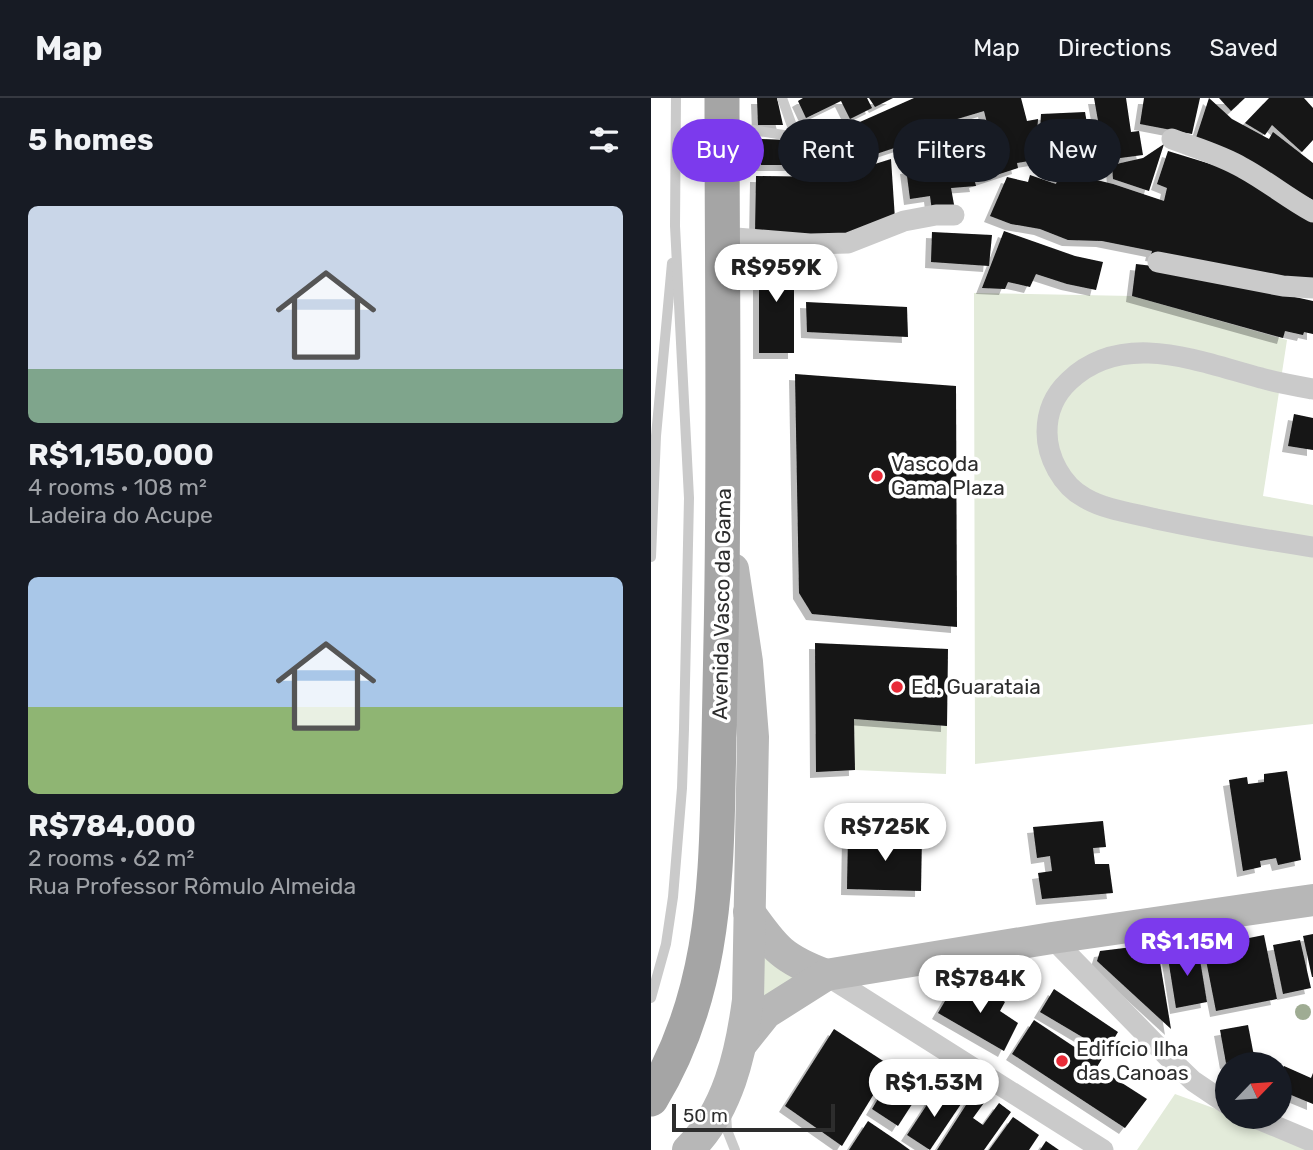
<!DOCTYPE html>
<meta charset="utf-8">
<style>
:root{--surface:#171b24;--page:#20242c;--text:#f1f3f6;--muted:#9ea1a6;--line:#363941;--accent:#7c3aed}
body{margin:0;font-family:Rubik,sans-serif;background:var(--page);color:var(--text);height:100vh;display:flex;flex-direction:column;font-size:26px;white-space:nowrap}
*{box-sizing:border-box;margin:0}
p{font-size:23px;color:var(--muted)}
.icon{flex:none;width:38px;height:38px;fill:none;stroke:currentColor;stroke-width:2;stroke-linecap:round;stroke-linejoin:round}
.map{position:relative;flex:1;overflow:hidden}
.sheet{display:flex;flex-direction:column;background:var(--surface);width:651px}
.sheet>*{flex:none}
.banner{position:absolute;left:21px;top:21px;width:536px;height:63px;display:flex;gap:14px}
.needle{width:46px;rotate:65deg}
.fabs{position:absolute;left:564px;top:954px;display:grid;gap:14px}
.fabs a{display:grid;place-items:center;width:77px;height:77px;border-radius:50%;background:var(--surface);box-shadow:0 4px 10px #0003;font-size:35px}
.scale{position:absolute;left:21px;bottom:18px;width:163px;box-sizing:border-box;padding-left:7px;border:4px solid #2d2d2d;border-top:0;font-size:19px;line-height:24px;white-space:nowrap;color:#2d2d2d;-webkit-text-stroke:5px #fff;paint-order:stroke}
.price{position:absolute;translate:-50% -60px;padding:0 16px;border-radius:24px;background:#fff;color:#222;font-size:23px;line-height:46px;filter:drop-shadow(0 2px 4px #0008)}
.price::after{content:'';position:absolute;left:50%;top:42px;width:21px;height:16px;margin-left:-10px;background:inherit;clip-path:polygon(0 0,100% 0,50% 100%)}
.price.selected{background:var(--accent);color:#fff}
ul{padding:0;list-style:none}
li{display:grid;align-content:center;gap:14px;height:371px;padding:0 28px}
li span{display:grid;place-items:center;height:217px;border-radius:10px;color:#555}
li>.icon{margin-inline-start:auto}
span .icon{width:126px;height:126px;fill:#fffc;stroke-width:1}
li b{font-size:30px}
h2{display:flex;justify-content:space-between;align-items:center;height:84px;padding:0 28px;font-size:30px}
.tag{padding:0 24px;border-radius:32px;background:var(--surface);box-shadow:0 4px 10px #0003;font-size:24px;line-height:63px}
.tag.selected{background:var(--accent);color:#fff}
header{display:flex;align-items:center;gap:42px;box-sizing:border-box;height:98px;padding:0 35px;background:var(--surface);border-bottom:2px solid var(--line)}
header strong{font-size:33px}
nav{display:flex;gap:38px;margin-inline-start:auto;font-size:24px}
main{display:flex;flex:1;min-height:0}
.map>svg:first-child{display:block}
</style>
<header>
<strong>Map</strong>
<nav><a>Map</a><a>Directions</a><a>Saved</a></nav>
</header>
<main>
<section class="sheet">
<h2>5 homes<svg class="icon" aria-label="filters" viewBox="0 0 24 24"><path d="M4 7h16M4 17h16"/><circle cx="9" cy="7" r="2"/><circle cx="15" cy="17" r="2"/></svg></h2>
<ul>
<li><span style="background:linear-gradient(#c9d6e8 75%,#7fa58c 0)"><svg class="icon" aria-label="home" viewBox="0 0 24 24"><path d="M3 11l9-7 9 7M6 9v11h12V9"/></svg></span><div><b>R$1,150,000</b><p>4 rooms · 108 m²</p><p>Ladeira do Acupe</p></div></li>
<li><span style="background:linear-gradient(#a9c7e8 60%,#8fb573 0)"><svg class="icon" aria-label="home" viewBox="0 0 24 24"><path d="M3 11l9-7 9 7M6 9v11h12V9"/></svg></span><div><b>R$784,000</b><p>2 rooms · 62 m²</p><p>Rua Professor Rômulo Almeida</p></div></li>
</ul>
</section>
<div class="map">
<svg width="662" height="1052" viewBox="0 0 662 1052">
<defs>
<filter id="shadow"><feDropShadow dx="-6" dy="6" stdDeviation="0" flood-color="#0004"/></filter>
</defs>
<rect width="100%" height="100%" fill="#fff"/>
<!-- green -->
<g fill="#e3ebda">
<polygon points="323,195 481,198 636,242 612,398 662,407 662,626 324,666"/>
<polygon points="203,621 296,628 295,676 204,672"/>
<polygon points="103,837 156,881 104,905"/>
<polygon points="524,996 576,1015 576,1018 585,1019 662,1048 662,1052 486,1052"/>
</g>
<!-- building -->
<g fill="#141414" filter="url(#shadow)">
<polygon points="106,0 126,0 132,27 107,27"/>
<polygon points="152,0 216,0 221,10 199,21 190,3 155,20 147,3"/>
<polygon points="218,0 242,0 224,9"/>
<polygon points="263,0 370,0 376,23 387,21 384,62 366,65 367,70 324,84 325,88 300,90 304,112 281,113 279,98 259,101 255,70 275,67 273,49 331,31 332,34 338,33 333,13 303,22 304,30 213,60 178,67 110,67 110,41 138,42 175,39"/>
<polygon points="443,0 475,0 480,34 488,33 492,57 454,62"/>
<polygon points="493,0 549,0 541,36 489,26"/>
<polygon points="558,0 581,21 618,41 622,34 662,65 662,102 544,43"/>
<polygon points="568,0 594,0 580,13"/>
<polygon points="618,0 653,0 662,10 662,42 651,54 621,27 614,37 594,25"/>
<polygon points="434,14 443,66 387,67 390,16"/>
<polygon points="513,46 498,93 462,81 461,67 492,60"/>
<polygon points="517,53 579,72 662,119 662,184 500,157 501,153 451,143 417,142 389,131 360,126 339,118 356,79 377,84 379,77 405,86 409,73 462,86 513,103 516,90 506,86"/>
<polygon points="240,61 244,121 205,138 104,136 105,78 182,79"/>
<polygon points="353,133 424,158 452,164 445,192 416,186 385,176 379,189 357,184 354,191 331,190"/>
<polygon points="281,134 341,137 338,168 280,164"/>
<polygon points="108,156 143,157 143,255 108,255"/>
<polygon points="485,166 510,169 662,203 662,236 653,234 652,237 634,233 632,240 481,198"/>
<polygon points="155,204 256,209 257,239 156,234"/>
<polygon points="144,276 305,288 306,529 161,516 148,495"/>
<polygon points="643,316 662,320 662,352 637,348"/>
<polygon points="164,545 297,551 296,628 203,621 204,672 165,674"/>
<polygon points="636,673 650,762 627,767 625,760 609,763 610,769 592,773 578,682 596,679 597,686 613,684 613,676"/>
<polygon points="452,723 455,749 442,750 444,766 458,766 462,795 391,801 387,775 401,773 399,758 386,760 382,729"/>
<polygon points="197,736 271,738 270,793 196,791"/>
<polygon points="662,836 662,879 661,879 652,838"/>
<polygon points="613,837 626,901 565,913 554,857 584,851 583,843"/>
<polygon points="649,842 660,890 632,896 622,847"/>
<polygon points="506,846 520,931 446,863 449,853"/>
<polygon points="547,850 556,904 525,910 516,854"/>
<polygon points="304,886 324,898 331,888 354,904 349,913 367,925 353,953 287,915"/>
<polygon points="403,891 467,934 446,969 496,1001 474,1030 361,956 383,922 431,954 438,943 389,914"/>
<polygon points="597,927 603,958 575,965 569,932"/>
<polygon points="183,931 240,968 191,1048 134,1008"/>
<polygon points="249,964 276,983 247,1028 221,1011"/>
<polygon points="633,968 660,980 662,975 662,1006 628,992 628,979"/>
<polygon points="287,990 310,1006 279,1052 256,1037"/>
<polygon points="326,990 338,998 322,1020 332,1027 348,1005 360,1014 333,1052 286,1052"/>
<polygon points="362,1019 388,1037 378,1052 338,1052"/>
<polygon points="217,1023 248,1044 259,1052 198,1052"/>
<polygon points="395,1043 408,1052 389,1052"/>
</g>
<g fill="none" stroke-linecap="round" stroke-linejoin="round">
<!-- lane -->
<g stroke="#cacaca" stroke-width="10">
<polyline points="77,28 145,39 131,0"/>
<polyline points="0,459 5,338 21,165"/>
<polyline points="0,900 15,846 22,799 31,690 33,631 38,400 24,128 25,0"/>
<polyline points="75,1015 76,1032 84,1052"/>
</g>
<!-- street -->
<g stroke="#cacaca" stroke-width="21">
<path d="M521 41C545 50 570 57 592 70 616 83 638 101 662 114"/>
<polyline points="73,139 159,146 197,145 253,123 285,117 303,117"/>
<polyline points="507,164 632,188 662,190"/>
<path d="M662 291C645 288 627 285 610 280 549 264 472 231 418 283 403 297 396 313 396 334 396 359 411 388 434 400 455 412 481 415 505 421 557 432 609 441 662 449"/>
<polyline points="401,840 518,960 542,983 576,1006"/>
<polyline points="175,877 452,1052"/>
<polyline points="600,1018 662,1044"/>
</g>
<!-- secondary -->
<g stroke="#b7b7b7" stroke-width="32">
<path d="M98 814C124 851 132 861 175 877"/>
<polyline points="91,945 115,915 175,877 401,840 662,802"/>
<path d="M37 1052C77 1014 90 955 97 902L102 639 96 564 82 471"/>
</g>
<!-- primary -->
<path stroke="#a5a5a5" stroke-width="35" d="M0 1001C59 904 65 800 67 689 68 640 69 590 70 541 74 360 71 180 71 0"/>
</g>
<!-- trees -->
<circle fill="#9fac93" cx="652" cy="914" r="8"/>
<!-- markers -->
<g fill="#e82b38" stroke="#fff" stroke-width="2.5">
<circle cx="226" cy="378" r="7"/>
<circle cx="246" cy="589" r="7"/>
<circle cx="411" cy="963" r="7"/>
</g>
<g text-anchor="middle" stroke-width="7" stroke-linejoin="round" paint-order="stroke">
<!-- poi labels -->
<g font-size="21" fill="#2d2d2d" stroke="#fff" text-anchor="start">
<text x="240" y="373">Vasco da<tspan x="240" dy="24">Gama Plaza</tspan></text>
<text x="260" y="596">Ed. Guarataia</text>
<text x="425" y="958">Edifício Ilha<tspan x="425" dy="24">das Canoas</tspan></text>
</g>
<!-- street labels -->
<g font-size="21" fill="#2d2d2d" stroke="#fff">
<text transform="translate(71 506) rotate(-89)" y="7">Avenida Vasco da Gama</text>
</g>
</g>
</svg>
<div class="fabs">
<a><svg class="needle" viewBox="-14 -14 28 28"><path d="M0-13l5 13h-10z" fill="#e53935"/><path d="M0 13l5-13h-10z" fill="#9ea1a6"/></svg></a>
</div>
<div class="scale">50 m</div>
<b class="price" style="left:125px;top:206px">R$959K</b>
<b class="price" style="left:234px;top:765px">R$725K</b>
<b class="price selected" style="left:536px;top:880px">R$1.15M</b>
<b class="price" style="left:329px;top:917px">R$784K</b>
<b class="price" style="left:283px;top:1021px">R$1.53M</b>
<div class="banner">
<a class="tag selected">Buy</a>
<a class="tag">Rent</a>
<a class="tag">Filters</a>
<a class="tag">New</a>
</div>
</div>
</main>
